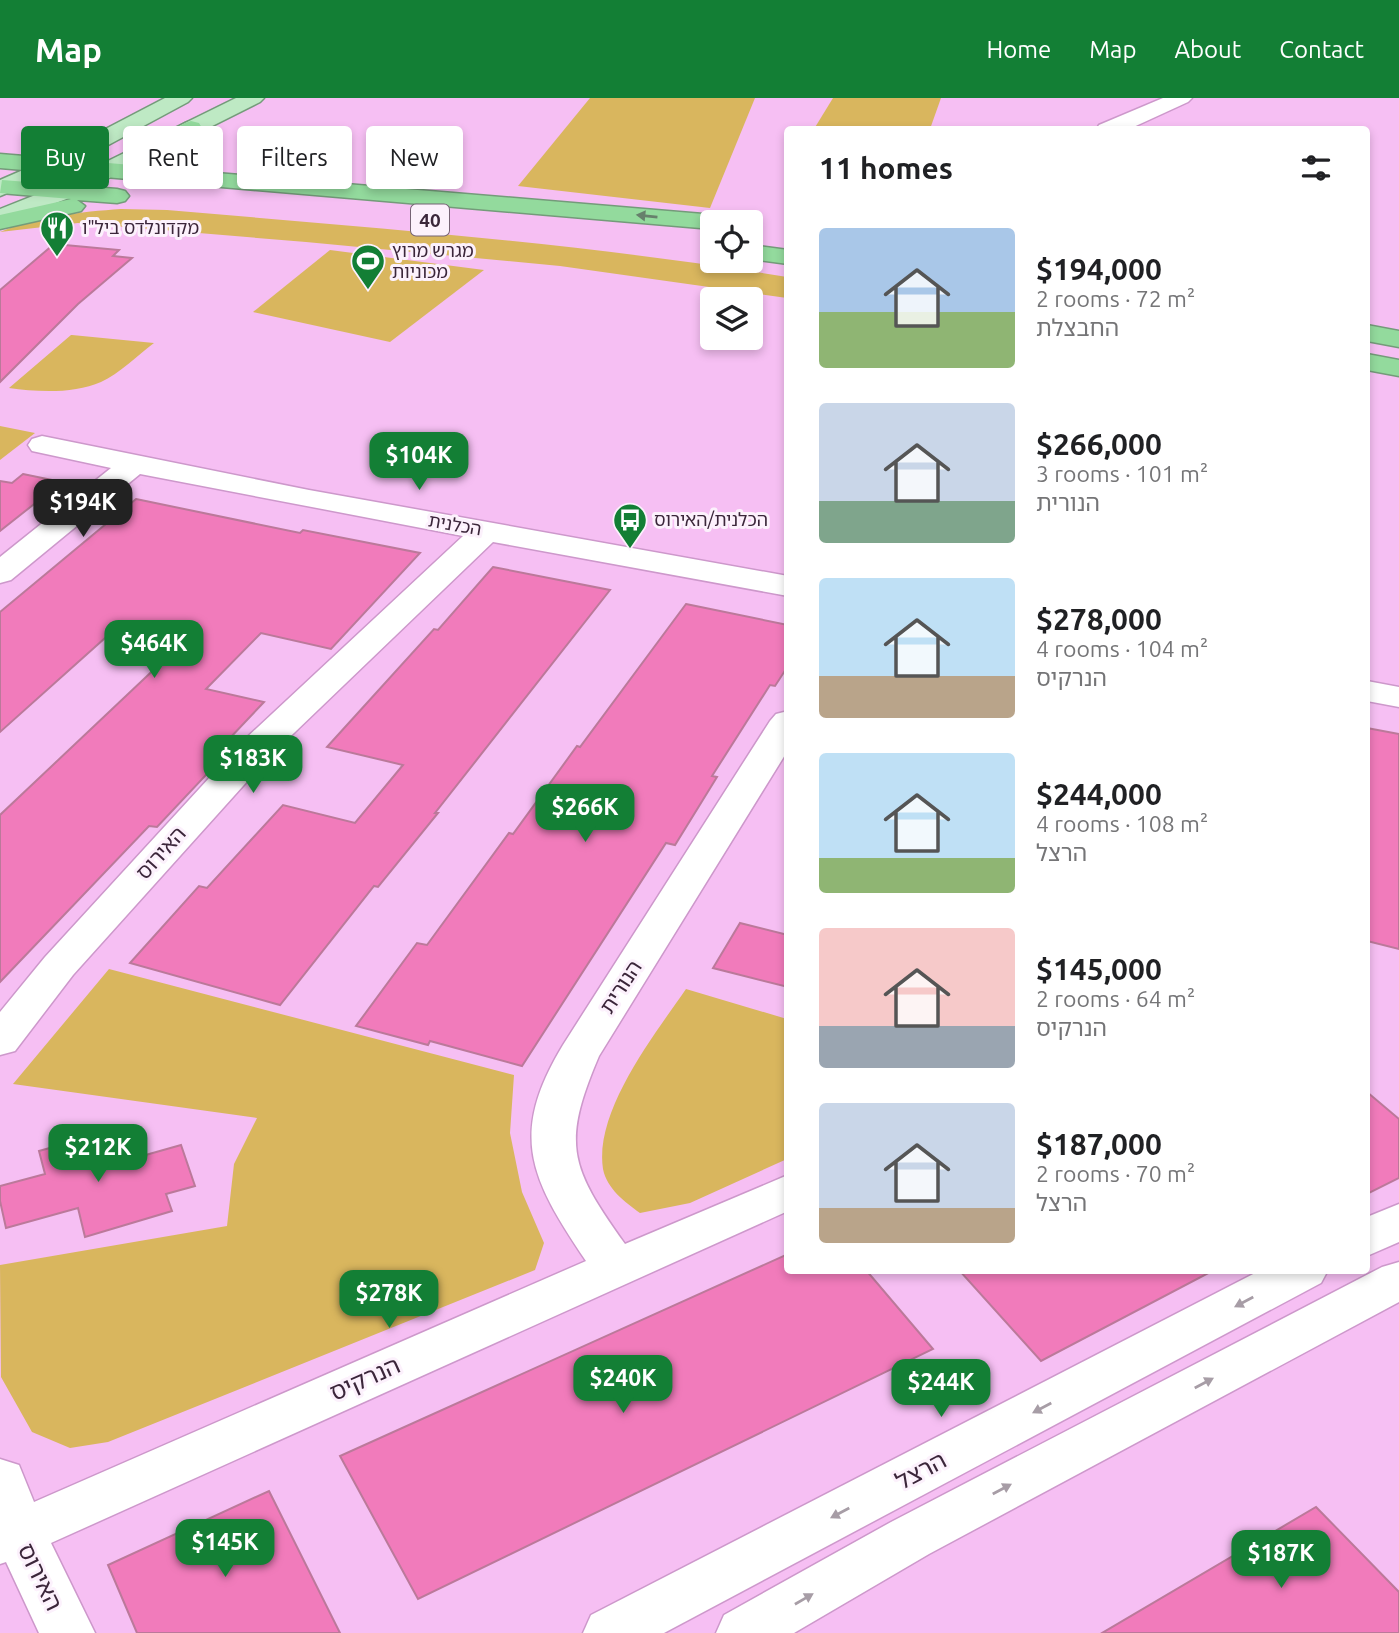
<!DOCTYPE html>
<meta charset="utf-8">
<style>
:root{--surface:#fff;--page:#f6f6f6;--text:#202124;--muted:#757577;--accent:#137f35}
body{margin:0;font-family:Ubuntu,"Noto Sans Hebrew",sans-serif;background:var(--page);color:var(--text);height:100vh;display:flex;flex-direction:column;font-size:26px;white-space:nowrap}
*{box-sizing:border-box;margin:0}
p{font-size:23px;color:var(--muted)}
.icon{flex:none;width:38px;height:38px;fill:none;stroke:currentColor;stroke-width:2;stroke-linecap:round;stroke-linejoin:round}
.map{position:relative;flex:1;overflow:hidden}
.details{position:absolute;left:784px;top:28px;width:586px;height:1148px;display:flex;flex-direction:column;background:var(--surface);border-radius:7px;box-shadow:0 4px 10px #0003}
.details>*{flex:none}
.top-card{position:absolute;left:21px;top:28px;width:658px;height:63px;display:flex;gap:14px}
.tools{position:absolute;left:700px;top:112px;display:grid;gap:14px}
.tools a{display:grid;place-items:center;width:63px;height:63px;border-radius:7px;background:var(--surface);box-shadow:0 4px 10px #0003;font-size:35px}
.price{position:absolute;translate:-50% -60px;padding:0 16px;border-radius:14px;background:var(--accent);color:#fff;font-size:23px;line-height:46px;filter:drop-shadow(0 2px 4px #0008)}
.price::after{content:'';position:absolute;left:50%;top:42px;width:21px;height:16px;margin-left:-10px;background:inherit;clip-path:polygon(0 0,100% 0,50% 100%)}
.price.current{background:#222;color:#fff}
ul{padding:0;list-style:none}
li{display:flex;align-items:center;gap:21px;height:175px;padding:0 35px}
li span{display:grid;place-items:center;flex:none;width:196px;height:140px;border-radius:7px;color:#555}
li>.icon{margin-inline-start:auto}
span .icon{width:84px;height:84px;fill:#fffc;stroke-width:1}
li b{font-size:30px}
h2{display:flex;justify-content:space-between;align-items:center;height:84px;padding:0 35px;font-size:30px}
.pill{padding:0 24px;border-radius:7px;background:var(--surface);box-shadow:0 4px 10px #0003;font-size:24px;line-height:63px}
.pill.current{background:var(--accent);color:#fff}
header{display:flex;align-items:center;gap:42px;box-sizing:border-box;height:98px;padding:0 35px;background:var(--accent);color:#fff}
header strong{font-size:33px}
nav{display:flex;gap:38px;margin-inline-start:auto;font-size:24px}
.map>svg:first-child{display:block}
</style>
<header>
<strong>Map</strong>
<nav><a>Home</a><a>Map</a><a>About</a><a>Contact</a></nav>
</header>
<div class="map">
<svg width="1399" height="1535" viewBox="0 0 1399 1535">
<rect width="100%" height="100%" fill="#f6bff3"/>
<!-- green -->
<g fill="#d9b65e">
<polygon points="590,0 755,0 710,110 518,88"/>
<polygon points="833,0 941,0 930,31 814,31"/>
<path d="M121 111 167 112C374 130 582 145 787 179V200L560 168 306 144 78 125 0 134C37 118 81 114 121 111Z"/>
<polygon points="330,152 484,172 390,244 253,214"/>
<path d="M71 237H72L154 245C138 257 119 276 101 284 74 296 37 294 9 290Z"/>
<polygon points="0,328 35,335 0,362"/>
<polygon points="109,871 514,977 510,1035 522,1094 544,1145 535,1172 108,1344 70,1350 32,1334 1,1279 0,1167 227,1128 234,1066 257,1020 13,986"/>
<path d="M686 891 787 921V1061L690 1105 640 1115C625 1104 607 1091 603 1071 594 1013 655 936 686 891Z"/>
</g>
<!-- building -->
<g fill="#f17bbb" stroke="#bb799a" stroke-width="2">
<polygon points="54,146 119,152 113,158 132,160 78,206 0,284 0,192"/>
<polygon points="23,376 62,384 0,433 0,383 12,385"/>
<polygon points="136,401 300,435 303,432 420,455 331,551 261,535 206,591 264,604 211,660 220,662 157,729 149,728 0,884 0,717 182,545 120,530 114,532 0,634 0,514"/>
<polygon points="493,469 610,492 435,715 438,715 378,789 374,788 280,907 130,865 199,788 207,790 283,707 355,725 403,667 327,649 434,531 438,532"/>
<polygon points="686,506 788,527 788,568 775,588 770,587 712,678 717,679 675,747 666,745 522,968 430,943 428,947 356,928 417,845 427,847 509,735 513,736 577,648 580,649"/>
<polygon points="1367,630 1399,636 1399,851 1367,843"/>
<polygon points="740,825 788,837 788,889 713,870"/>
<polygon points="1367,994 1399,1021 1399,1080 1367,1096"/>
<polygon points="125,1029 135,1060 181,1047 195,1088 166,1096 172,1113 85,1139 78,1110 6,1130 0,1103 0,1088 45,1076 39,1053"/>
<polygon points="788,1156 788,1172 866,1172 933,1251 418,1501 340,1358"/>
<polygon points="959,1172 1214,1172 1041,1263"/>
<polygon points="269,1393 340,1535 137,1535 108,1467"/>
<polygon points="1316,1409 1399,1494 1399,1535 1102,1535"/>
</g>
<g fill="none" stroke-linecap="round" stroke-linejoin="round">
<!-- minor casing -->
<g stroke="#cd98cb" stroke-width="3">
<g id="minor">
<polygon points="1163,0 1192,0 1188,4 1127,32 1096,32 1099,27"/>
<polygon points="42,338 309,392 788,478 788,498 493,444 270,658 73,877 15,953 0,957 0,914 45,859 244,642 463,438 140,376 11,482 0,485 0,459 111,370 32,353 28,347 32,341"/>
<polygon points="1367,583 1399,589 1399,609 1367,603"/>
<path d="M788 613V652L599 958C561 1047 570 1069 625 1146L788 1077V1113L51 1445 95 1535H39L6 1464 0 1466V1361L19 1367 34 1404 586 1163C531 1081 508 1038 563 947L770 623 776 616Z"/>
<polygon points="1399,1106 1399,1144 1367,1158 1367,1119"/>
<polygon points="1399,1164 1399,1204 929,1456 794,1535 716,1535 724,1517 891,1424 1382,1169"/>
<polygon points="1261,1172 1328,1172 1321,1185 664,1535 583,1535 591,1517"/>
</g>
</g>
<!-- major casing -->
<g stroke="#749b7a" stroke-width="3">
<g id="major">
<polygon points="165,0 192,0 188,4 62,72 0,98 0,82 46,62"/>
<polygon points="236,0 264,0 260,4 69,100 0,126 0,111 53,90"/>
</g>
</g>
<!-- highway casing -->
<g stroke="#749b7a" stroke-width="3">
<g id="highway">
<path d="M191 23 199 25 202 30 178 55 185 62 213 69 216 75 715 117 723 119 727 124H712V131L0 70V56L168 70 155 56C164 43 175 27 191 23Z"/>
<polygon points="2,82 117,91 125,93 129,98 125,103 117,105 77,102 85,108 81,113 0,131 0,117 71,101 0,95"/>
<polygon points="751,147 788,152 788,166 751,161"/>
<polygon points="1367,227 1399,233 1399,249 1367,243"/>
<polygon points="1367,256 1399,262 1399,278 1367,272"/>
</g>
</g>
<!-- minor -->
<use href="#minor" fill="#fff" fill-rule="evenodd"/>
<!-- major -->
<use href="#major" fill="#bee9c4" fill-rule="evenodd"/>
<!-- highway -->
<use href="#highway" fill="#93da9d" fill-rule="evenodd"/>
</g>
<!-- one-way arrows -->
<defs><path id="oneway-solid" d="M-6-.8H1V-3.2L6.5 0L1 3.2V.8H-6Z" transform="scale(1.75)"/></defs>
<use fill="#67806c" href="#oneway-solid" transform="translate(647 118) rotate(-174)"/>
<g fill="#a79da6">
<use href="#oneway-solid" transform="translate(1244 1204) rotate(152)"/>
<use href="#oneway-solid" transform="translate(1204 1285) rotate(-28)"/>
<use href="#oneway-solid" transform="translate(1042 1310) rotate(152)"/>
<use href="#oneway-solid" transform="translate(1002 1391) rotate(-28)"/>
<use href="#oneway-solid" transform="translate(840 1415) rotate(152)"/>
<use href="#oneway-solid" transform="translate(804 1501) rotate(-30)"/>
</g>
<!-- icons -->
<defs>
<g id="restaurant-pin" transform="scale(1.75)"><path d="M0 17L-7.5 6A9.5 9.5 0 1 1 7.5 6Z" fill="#137f35" stroke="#fcf1fc"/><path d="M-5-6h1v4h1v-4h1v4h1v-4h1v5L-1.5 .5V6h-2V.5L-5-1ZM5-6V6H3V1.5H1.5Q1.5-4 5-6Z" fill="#fff"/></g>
<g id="stadium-pin" transform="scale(1.75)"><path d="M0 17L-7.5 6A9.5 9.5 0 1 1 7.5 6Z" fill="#137f35" stroke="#fcf1fc"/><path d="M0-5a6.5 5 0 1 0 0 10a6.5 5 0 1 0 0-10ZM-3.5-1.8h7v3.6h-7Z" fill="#fff"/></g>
<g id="bus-pin" transform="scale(1.75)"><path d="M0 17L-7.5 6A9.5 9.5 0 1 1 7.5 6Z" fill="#137f35" stroke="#fcf1fc"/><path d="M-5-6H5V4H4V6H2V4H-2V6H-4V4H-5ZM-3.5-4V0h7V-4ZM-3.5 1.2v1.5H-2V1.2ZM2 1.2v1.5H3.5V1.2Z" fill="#fff"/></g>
</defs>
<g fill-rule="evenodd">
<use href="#restaurant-pin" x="57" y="130"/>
<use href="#stadium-pin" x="368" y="163"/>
<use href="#bus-pin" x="630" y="422"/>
</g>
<g text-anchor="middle" stroke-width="6" stroke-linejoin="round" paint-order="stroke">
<!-- far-poi labels -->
<g font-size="18" fill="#3b263a" stroke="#fcf1fc" text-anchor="start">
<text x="82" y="136">מקדונלדס ביל"ו</text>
<text x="392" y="159">מגרש מרוץ<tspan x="392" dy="21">מכוניות</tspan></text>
<text x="654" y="428">הכלנית/האירוס</text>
</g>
<!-- far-street labels -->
<g font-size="18" fill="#3b263a" stroke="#fcf1fc">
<text transform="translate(455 427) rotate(10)" y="6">הכלנית</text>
</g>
<!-- shield labels -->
<rect fill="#fcf1fc" stroke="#756374" stroke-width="2" x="411" y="106.5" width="38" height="31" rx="5"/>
<g font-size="19" font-weight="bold" fill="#3b263a">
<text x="430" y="129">40</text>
</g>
<!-- street labels -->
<g font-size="21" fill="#3b263a" stroke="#fcf1fc">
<text transform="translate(161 755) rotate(-48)" y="7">האירוס</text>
<text transform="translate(621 889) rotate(-57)" y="7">הנורית</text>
</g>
<!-- near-street labels -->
<g font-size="24" fill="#3b263a" stroke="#fcf1fc">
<text transform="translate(365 1281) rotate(-24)" y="8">הנרקיס</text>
<text transform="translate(921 1373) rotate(-28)" y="8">הרצל</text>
<text transform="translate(40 1479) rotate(64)" y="8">האירוס</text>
</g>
</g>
</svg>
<div class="tools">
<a><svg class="icon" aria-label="locate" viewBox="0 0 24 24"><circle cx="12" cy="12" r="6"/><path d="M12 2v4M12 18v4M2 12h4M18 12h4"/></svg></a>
<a><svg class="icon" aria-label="layers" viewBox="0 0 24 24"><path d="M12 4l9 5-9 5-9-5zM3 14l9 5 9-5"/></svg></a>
</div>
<b class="price" style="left:419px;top:394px">$104K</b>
<b class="price current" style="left:83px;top:441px">$194K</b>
<b class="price" style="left:154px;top:582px">$464K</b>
<b class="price" style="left:253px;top:697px">$183K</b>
<b class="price" style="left:585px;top:746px">$266K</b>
<b class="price" style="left:98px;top:1086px">$212K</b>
<b class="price" style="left:389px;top:1232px">$278K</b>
<b class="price" style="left:623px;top:1317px">$240K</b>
<b class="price" style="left:941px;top:1321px">$244K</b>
<b class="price" style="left:225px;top:1481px">$145K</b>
<b class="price" style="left:1281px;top:1492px">$187K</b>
<div class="top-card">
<a class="pill current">Buy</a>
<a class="pill">Rent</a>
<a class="pill">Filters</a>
<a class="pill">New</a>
</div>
<section class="details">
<h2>11 homes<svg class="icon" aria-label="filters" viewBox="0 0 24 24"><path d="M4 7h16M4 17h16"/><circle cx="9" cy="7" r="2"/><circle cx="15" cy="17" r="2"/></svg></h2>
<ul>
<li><span style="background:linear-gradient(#a9c7e8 60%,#8fb573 0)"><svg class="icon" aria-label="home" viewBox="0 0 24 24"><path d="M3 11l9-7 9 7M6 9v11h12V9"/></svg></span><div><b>$194,000</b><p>2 rooms · 72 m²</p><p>החבצלת</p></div></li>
<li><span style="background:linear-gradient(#c9d6e8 70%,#7fa58c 0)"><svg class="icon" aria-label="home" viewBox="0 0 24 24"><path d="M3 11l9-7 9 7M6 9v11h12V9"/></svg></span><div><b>$266,000</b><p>3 rooms · 101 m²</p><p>הנורית</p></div></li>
<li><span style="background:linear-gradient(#bfe0f5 70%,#b9a48a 0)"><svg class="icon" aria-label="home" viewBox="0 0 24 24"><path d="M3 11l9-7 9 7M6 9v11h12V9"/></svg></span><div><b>$278,000</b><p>4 rooms · 104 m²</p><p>הנרקיס</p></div></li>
<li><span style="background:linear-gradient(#bfe0f5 75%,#8fb573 0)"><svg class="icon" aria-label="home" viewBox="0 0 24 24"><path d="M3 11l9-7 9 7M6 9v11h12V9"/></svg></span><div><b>$244,000</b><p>4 rooms · 108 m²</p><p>הרצל</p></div></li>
<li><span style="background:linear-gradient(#f6c9c9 70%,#9aa5b1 0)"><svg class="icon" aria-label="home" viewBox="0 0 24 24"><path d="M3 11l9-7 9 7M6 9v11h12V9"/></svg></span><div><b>$145,000</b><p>2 rooms · 64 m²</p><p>הנרקיס</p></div></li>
<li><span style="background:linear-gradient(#c9d6e8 75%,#b9a48a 0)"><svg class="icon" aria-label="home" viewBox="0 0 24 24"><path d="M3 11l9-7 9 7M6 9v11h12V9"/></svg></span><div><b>$187,000</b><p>2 rooms · 70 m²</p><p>הרצל</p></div></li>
</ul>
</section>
</div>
